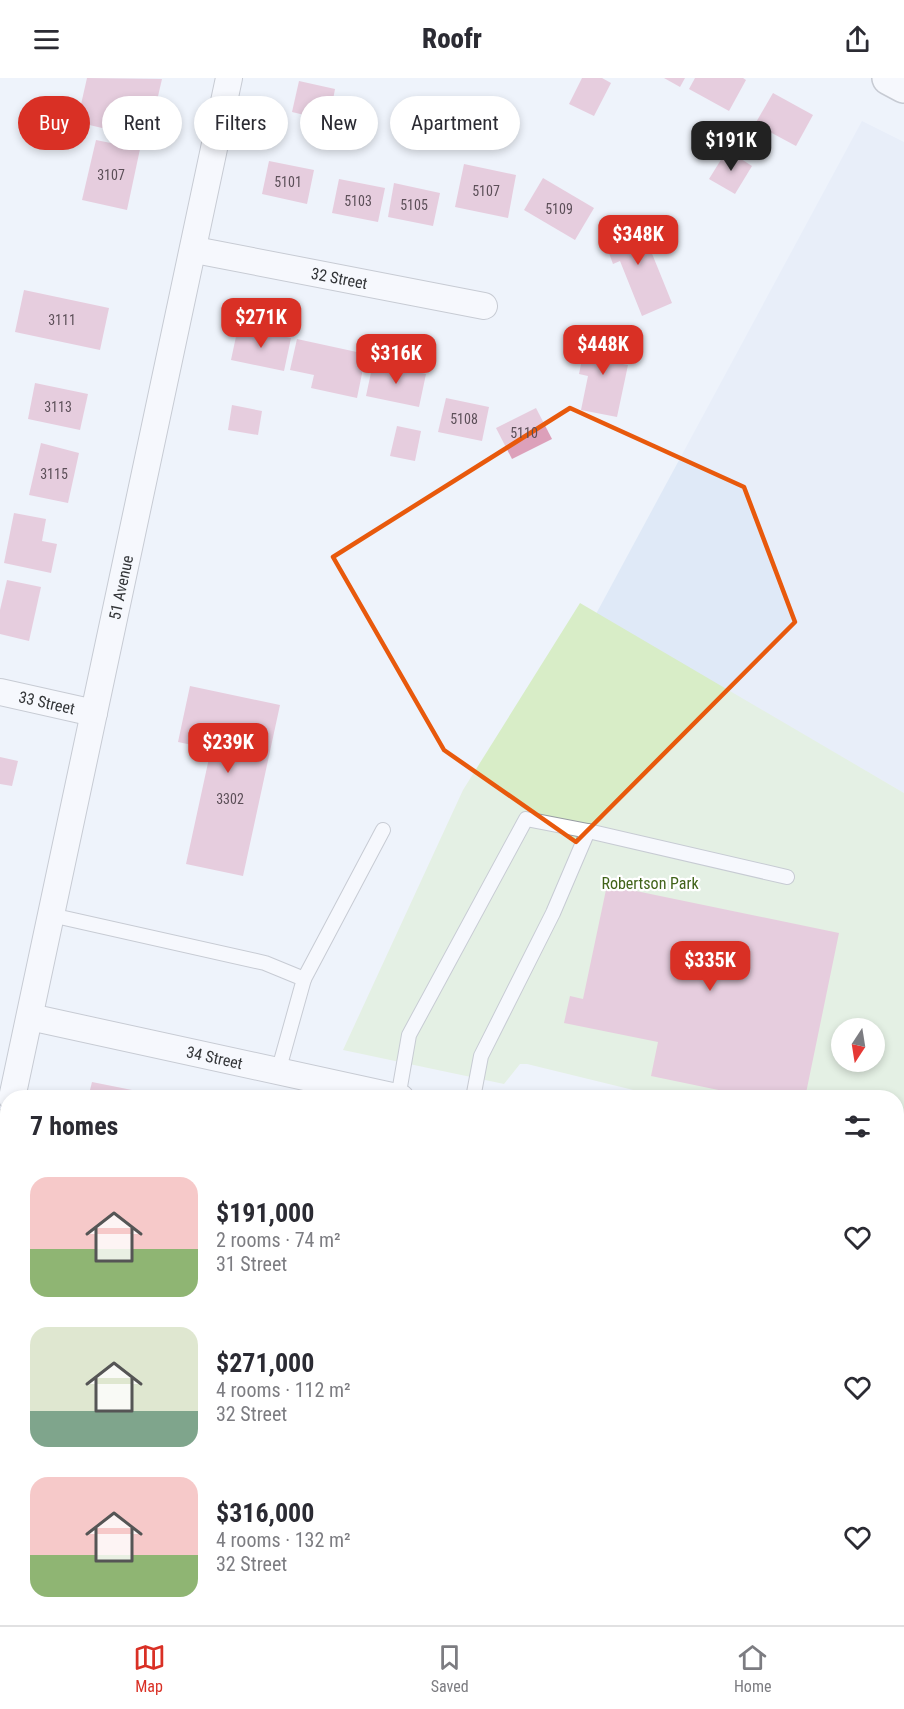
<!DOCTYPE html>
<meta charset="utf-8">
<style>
:root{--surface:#fff;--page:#f2f2f3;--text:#2b2b33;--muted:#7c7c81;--line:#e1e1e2;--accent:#d93025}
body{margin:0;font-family:"Roboto Condensed",sans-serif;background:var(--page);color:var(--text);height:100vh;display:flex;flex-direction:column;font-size:22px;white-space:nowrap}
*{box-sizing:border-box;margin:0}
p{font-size:20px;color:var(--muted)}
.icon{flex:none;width:33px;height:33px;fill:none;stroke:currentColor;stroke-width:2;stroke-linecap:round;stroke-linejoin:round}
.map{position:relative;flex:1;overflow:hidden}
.drawer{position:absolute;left:0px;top:1012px;width:904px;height:536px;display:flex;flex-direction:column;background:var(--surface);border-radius:24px 24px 0 0;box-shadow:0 3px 9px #0003}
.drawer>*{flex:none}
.banner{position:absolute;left:18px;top:18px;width:600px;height:54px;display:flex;gap:12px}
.needle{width:39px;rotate:192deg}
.fabs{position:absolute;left:831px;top:940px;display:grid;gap:12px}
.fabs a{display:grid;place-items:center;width:54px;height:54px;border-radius:50%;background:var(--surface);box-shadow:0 3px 9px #0003;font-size:30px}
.price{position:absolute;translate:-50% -51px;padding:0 14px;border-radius:12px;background:var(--accent);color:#fff;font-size:20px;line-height:39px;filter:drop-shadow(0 2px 3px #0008)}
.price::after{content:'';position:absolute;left:50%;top:36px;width:18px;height:14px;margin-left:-9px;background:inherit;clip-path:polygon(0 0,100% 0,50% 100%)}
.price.on{background:#222;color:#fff}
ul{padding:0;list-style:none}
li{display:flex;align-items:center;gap:18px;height:150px;padding:0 30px}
li span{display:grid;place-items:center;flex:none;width:168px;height:120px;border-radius:18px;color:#555}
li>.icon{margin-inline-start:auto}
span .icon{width:72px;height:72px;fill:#fffc;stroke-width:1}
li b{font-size:26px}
h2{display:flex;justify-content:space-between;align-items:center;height:72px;padding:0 30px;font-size:26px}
.tag{padding:0 21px;border-radius:27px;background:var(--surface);box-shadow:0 3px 9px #0003;font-size:21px;line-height:54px}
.tag.on{background:var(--accent);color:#fff}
header{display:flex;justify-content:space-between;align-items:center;height:78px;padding:0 30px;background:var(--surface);font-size:27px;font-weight:800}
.dock{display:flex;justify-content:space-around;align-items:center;height:84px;border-top:2px solid var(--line);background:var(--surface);font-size:16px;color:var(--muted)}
.dock a{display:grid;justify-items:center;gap:3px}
.dock .on{color:var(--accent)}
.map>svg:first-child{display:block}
</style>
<header><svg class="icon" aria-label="menu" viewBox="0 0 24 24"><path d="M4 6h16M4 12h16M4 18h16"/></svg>Roofr<svg class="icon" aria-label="share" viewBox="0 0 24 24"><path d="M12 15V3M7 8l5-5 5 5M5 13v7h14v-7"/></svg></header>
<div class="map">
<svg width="904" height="1547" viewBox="0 0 904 1547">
<rect width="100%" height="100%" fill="#eef3fb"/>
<!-- built -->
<polygon fill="#dfe9f7" points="862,43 904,64 904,715 596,536"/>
<!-- green -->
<path fill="#d8edc7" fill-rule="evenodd" d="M580 525 904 715V1083L897 1081V1020H666L527 986H520L504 1006 343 972 463 712ZM842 951H874V984H842Z"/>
<!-- building -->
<g fill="#dca0ba">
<polygon points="87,0 162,1 148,61 77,44"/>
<polygon points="582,0 602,0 611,5 594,38 569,26"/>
<polygon points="664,0 685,0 680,9"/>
<polygon points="695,0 743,0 746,2 729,33 689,11"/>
<polygon points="299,3 335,11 329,43 292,34"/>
<polygon points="773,15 813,37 796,68 755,46"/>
<polygon points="96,62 140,71 127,132 82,122"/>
<polygon points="727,72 752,88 735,116 709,101"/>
<polygon points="269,83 314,92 307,126 262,116"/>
<polygon points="464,86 516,97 508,140 455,129"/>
<polygon points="543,100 594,130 575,162 524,132"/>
<polygon points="339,101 385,110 378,144 332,135"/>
<polygon points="394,105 440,115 433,148 388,139"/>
<polygon points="638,141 672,225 642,238 620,183 613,186 602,156"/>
<polygon points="24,212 109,230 100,272 15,254"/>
<polygon points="238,249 291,260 284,293 231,282"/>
<polygon points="587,256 621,263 617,285 628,287 617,339 581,332 588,298 579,296"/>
<polygon points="297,261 366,276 357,320 311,310 314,297 290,292"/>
<polygon points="373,285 426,296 419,329 366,318"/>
<polygon points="35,305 88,316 80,352 28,341"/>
<polygon points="446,320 489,329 482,363 438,354"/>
<polygon points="232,327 262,333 258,357 228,352"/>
<polygon points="536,330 552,361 512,381 496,350"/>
<polygon points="397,348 421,353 415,383 390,378"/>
<polygon points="41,365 79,375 68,425 29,417"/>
<polygon points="14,435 46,441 42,463 57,466 51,495 4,485"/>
<polygon points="7,502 41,509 29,563 0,556 0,532"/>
<polygon points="190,608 280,627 243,798 186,786 211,671 178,664"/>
<polygon points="0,679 18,683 12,708 0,706"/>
<polygon points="607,807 839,855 805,1020 757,1020 651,998 658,964 564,945 570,918 583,921"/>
<polygon points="92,1004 162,1018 161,1020 88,1020"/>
<polygon points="897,1205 904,1206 904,1299 897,1298"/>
<polygon points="897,1336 904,1337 904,1389 898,1418"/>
<polygon points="1,1398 8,1399 8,1435 0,1434"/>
<polygon points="0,1459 8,1461 8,1502 0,1501"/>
<polygon points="0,1534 8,1535 7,1547 0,1547"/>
<polygon points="112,1540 174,1540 186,1543 185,1547 111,1547"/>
<polygon points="413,1540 591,1540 590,1547 411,1547"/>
<polygon points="672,1540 755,1540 782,1546 671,1547"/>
</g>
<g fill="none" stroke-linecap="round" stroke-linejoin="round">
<!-- lane casing -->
<g stroke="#979ca3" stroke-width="16">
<g id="lane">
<polyline points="588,753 787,799"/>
<polyline points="51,837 265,885 304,901 278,994"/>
<polyline points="304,901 383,752"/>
<polyline points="398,1020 409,957 526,741 588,753 553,835 481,978 473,1020"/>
<polyline points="897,1518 904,1520"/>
<polyline points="617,1547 619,1540"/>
</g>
</g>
<!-- street casing -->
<g stroke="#979ca3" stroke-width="28">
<g id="street">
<path id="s1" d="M195 172 484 228"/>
<path id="s2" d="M0 614 94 635"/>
<path id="s3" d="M30 939 401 1020"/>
<path id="s4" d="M12 1020 229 0"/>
<polyline points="0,1078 8,1043"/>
<polyline points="897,1129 904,1131"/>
</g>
</g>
<!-- secondary casing -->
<g stroke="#979ca3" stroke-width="36">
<polyline id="secondary" points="889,0 904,8"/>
</g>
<!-- lane -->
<use href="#lane" stroke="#fff" stroke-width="14"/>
<!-- street -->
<use href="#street" stroke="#fff" stroke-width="26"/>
<!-- secondary -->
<use href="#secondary" stroke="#fff" stroke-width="33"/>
</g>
<!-- marked area -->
<path d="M0 0H904V1547H0ZM570 330 744 409 795 544 576 764 444 672 333 479Z" fill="#eef3fb" fill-opacity=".55" fill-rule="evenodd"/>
<path fill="none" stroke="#e8590c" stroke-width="4.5" stroke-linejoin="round" d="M570 330 744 409 795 544 576 764 444 672 333 479Z"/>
<g text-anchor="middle" stroke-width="4.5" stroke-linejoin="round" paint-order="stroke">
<!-- number labels -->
<g font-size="14" fill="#5c4f58">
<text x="111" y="102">3107</text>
<text x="288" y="109">5101</text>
<text x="486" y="118">5107</text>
<text x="358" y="128">5103</text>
<text x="414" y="132">5105</text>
<text x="559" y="136">5109</text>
<text x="62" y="247">3111</text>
<text x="58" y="334">3113</text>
<text x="464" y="346">5108</text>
<text x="524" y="360">5110</text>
<text x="54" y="401">3115</text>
<text x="230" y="726">3302</text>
</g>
<!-- street labels -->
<g font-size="16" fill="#323437" stroke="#fff">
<text dy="6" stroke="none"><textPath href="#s1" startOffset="147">32 Street</textPath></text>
<text dy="6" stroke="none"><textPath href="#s4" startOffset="522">51 Avenue</textPath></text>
<text dy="6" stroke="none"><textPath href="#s2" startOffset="48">33 Street</textPath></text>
<text dy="6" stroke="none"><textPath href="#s3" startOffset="189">34 Street</textPath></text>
</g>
<!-- park labels -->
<g font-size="16" fill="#416319" stroke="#fff">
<text x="650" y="811">Robertson Park</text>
</g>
</g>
</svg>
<div class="fabs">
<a><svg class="needle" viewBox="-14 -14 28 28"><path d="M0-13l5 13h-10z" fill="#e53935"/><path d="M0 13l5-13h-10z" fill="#7c7c81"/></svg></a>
</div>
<b class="price on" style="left:731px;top:94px">$191K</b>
<b class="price" style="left:638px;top:188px">$348K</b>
<b class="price" style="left:261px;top:271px">$271K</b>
<b class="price" style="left:603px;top:298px">$448K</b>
<b class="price" style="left:396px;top:307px">$316K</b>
<b class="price" style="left:228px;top:696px">$239K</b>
<b class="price" style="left:710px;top:914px">$335K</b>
<div class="banner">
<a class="tag on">Buy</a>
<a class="tag">Rent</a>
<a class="tag">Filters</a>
<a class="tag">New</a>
<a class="tag">Apartment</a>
</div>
<section class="drawer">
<h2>7 homes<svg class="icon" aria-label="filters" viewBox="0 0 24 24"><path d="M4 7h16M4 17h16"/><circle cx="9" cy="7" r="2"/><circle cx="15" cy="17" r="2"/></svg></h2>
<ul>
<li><span style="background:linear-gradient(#f6c9c9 60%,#8fb573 0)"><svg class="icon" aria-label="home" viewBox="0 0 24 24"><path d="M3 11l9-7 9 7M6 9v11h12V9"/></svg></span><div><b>$191,000</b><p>2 rooms · 74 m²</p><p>31 Street</p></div><svg class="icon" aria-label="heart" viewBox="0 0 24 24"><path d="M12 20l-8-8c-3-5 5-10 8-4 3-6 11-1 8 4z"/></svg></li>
<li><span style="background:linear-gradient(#dfe7d0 70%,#7fa58c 0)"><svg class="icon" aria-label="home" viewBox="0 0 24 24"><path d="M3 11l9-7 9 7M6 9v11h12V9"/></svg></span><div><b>$271,000</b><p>4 rooms · 112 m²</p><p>32 Street</p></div><svg class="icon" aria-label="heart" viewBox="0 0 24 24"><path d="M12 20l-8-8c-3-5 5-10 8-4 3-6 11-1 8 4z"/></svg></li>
<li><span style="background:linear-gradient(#f6c9c9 65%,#8fb573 0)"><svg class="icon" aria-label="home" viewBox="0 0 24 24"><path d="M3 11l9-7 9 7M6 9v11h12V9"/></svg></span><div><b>$316,000</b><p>4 rooms · 132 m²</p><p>32 Street</p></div><svg class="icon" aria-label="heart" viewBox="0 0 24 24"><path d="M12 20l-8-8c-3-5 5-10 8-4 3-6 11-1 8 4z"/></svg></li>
</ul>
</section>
</div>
<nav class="dock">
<a class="on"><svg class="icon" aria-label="map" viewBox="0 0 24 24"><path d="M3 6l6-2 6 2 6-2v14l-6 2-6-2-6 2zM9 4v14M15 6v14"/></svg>Map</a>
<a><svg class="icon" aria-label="saved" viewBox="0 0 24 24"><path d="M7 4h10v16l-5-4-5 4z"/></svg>Saved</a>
<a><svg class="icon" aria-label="home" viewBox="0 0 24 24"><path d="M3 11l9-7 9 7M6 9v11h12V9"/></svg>Home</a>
</nav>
